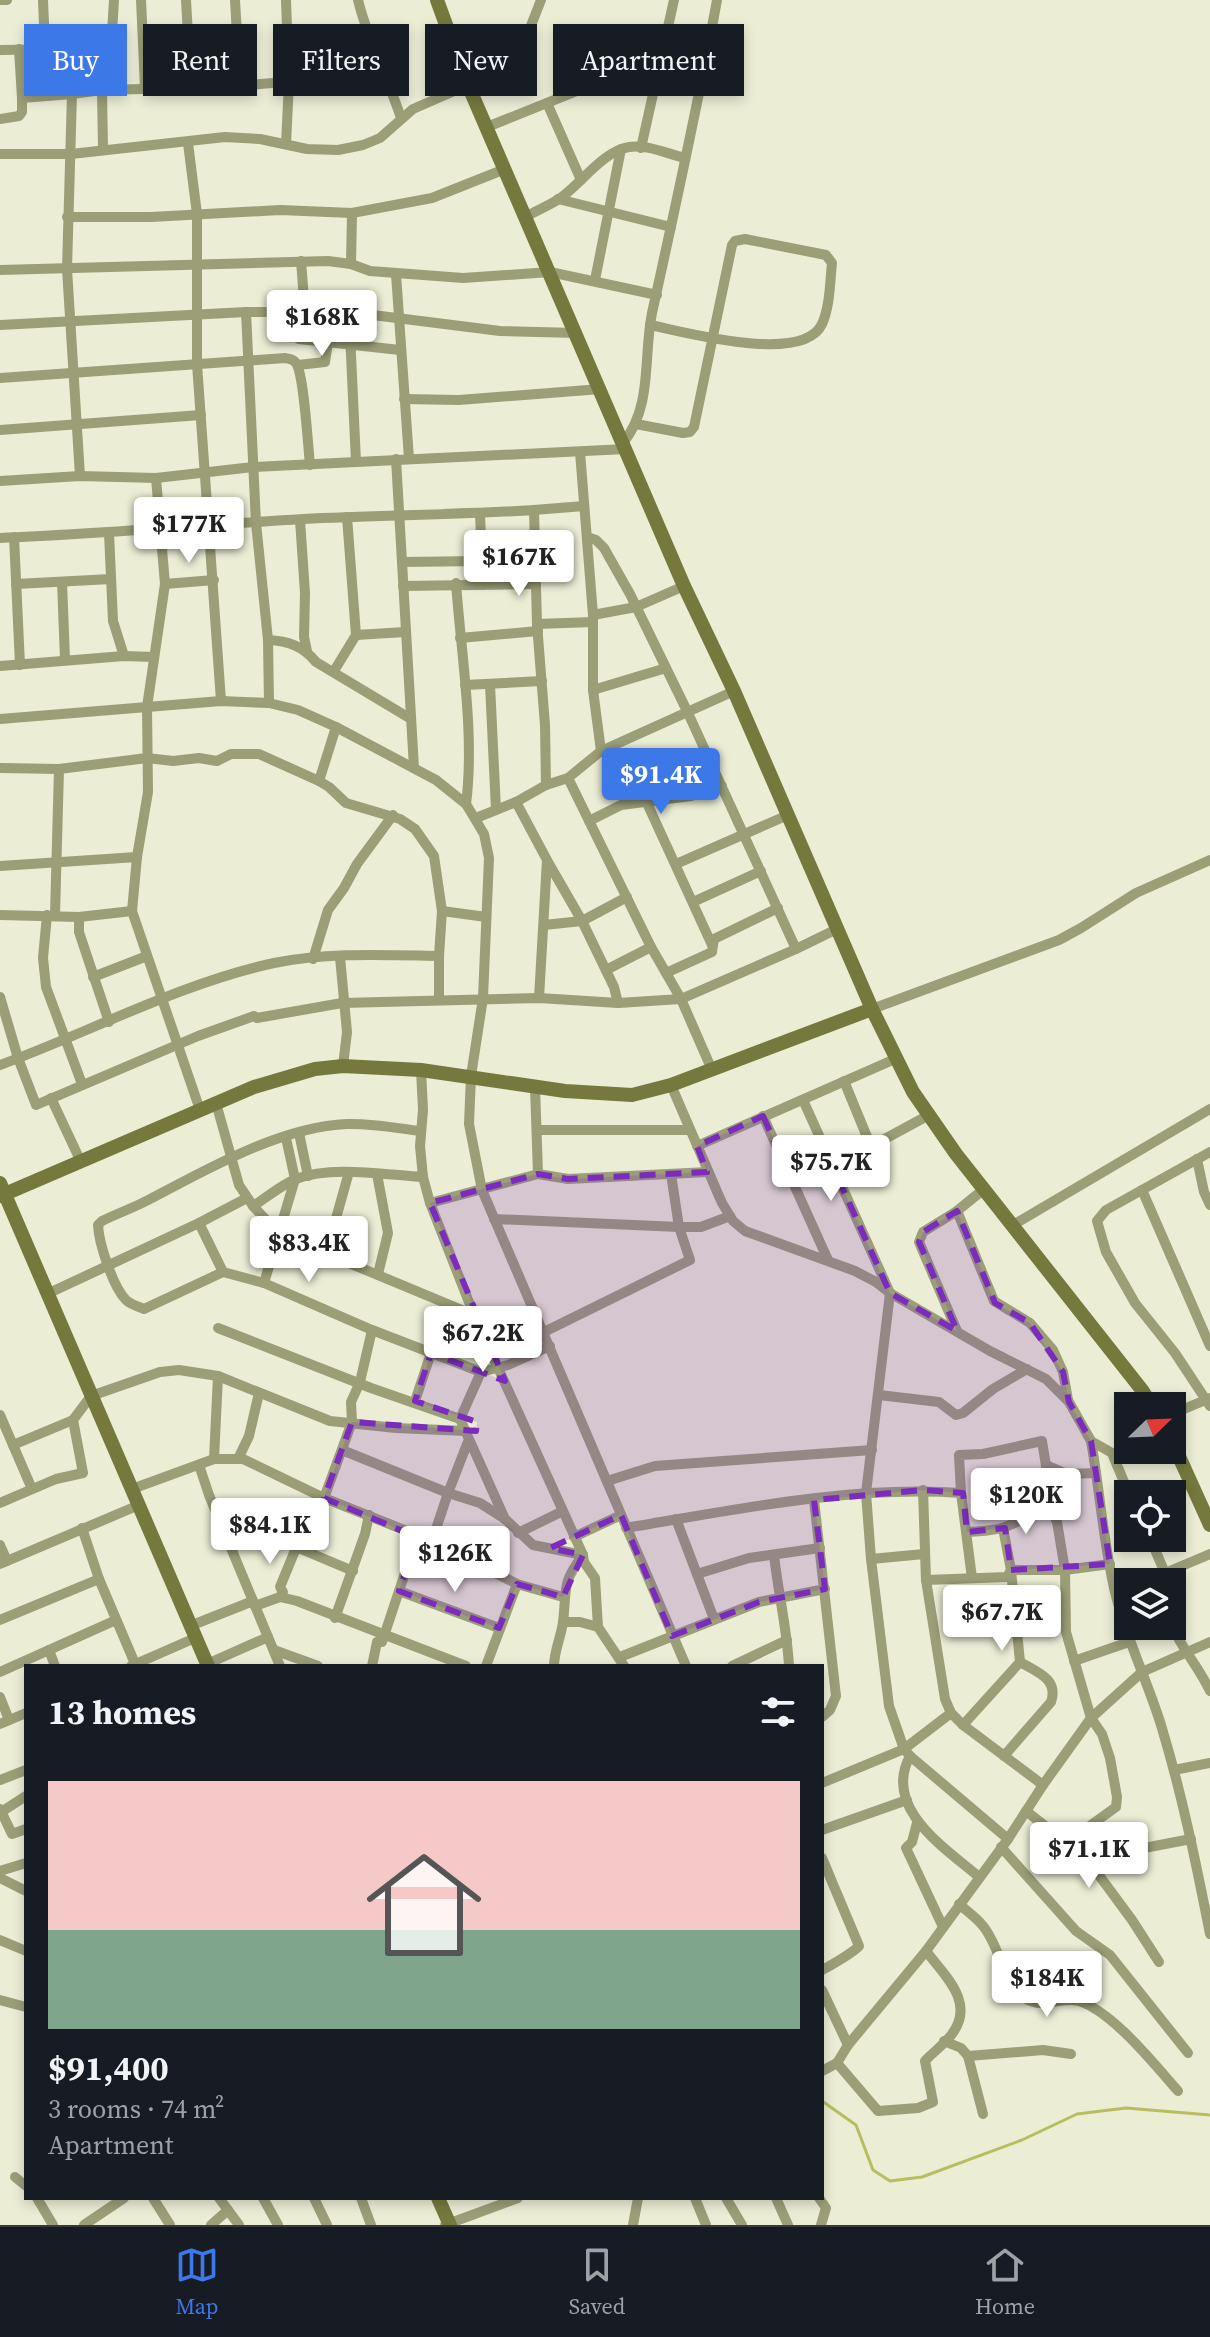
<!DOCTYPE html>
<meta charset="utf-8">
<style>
:root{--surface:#171b24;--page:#20242c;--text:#f1f3f6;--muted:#9ea1a6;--line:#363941;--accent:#3d78e8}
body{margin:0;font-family:"Source Serif 4",serif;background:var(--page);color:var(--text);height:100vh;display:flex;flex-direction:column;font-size:30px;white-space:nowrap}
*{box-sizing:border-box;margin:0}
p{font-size:26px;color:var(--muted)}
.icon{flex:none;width:44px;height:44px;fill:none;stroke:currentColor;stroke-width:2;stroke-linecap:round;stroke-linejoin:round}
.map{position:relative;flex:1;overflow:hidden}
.panel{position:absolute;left:24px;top:1664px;width:800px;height:536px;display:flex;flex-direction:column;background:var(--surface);border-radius:0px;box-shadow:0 4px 12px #0003}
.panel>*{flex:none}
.top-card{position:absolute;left:24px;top:24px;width:800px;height:72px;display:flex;gap:16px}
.needle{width:52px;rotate:67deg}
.fabs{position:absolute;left:1114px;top:1392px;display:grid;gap:16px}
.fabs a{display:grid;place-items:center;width:72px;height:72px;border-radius:0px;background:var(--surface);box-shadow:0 4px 12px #0003;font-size:40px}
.price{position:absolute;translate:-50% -68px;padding:0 18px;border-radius:8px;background:#fff;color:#222;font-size:26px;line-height:52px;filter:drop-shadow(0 2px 4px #0008)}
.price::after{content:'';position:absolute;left:50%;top:48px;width:24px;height:18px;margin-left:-12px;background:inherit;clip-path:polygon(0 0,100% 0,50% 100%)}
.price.on{background:var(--accent);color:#fff}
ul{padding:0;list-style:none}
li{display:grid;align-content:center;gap:16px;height:424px;padding:0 24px}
li span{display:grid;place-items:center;height:248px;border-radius:0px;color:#555}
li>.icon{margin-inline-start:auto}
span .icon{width:144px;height:144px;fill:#fffc;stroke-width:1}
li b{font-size:34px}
h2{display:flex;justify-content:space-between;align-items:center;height:96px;padding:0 24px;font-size:34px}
.chip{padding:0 28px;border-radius:0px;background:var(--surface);box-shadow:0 4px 12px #0003;font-size:28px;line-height:72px}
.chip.on{background:var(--accent);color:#fff}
.tab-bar{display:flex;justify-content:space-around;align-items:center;height:112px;border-top:2px solid var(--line);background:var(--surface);font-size:22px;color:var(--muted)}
.tab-bar a{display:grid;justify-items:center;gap:4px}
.tab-bar .on{color:var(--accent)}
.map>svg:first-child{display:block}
</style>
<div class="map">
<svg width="1210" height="2225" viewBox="0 0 1210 2225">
<rect width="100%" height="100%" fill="#ebedd5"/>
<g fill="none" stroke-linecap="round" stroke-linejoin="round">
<!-- stream -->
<polyline stroke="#b8be5d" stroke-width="3" points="822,2101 856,2125 873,2170 890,2181 922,2177 1022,2140 1077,2114 1126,2108 1210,2115"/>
<!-- street -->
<g stroke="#9b9e77" stroke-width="10">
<polyline points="0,0 7,0"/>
<polyline points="43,0 45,48"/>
<polyline points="141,0 145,87"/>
<polyline points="186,0 191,87"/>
<polyline points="235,0 240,86"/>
<path d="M358 0C368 41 388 78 401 118"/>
<polyline points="287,34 365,29"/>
<polyline points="19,49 22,98"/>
<polyline points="0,50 67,49 72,94 22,98 22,112 19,116 0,119"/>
<polyline points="547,103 581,180"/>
<polyline points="487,127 661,57"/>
<polyline points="188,143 197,214 197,364 221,701"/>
<polyline points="286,144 289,82 286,0"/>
<polyline points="641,148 674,0"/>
<polyline points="103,149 102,90 223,87 386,74"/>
<polyline points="0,154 71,154 225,137 260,139 307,149 338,150 363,145 380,138 413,109 468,85 514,57 523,46 541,0"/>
<polyline points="558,199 671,227"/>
<polyline points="67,217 151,217 280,210 352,213 432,198 505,169"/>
<path d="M525 217C536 211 548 206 559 199 580 185 603 151 629 147 646 144 668 154 685 158"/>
<polyline points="301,261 305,312"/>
<polyline points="351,264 352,213"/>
<polyline points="0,270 328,261 351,264 370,271 463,278 550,272 657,295"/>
<polyline points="396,274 409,459"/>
<polyline points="595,280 621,149"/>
<polyline points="246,312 256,523 268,640 269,703"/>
<polyline points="349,312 356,462"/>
<polyline points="0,325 246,312 349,312 500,331 577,333"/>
<polyline points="299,339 400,350"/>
<polyline points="298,365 325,362 328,342"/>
<path d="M0 378 285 358C290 359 293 359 296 363 304 374 308 447 310 465"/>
<polyline points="404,399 459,400 601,389"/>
<path d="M636 424 683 433 690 432 694 427 732 245 735 241 745 239 826 255 832 263C830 281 830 307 822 324 803 365 685 332 650 325"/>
<polyline points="0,430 201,415"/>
<path d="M623 443C653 406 643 357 652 313 675 209 698 105 717 0"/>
<polyline points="580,452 593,615 593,690 601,751"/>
<polyline points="396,459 414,768"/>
<polyline points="80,476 67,269 72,94 102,90 111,49 114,0"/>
<polyline points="156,478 165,584 147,707 148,792 137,857 132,911 200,1110"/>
<polyline points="0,481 80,476 156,478 253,467 626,449"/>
<polyline points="534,510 584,506"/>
<polyline points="480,514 483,585"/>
<polyline points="300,520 305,593 304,637 307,651"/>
<polyline points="109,533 113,621 124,656"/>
<polyline points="14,537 20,665"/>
<path d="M0 538C101 534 202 525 303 519 380 515 457 515 534 510L537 624 545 725 546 785"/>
<polyline points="402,562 482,561"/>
<polyline points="62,582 65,659"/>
<path d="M456 583C461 653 475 735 466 804"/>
<polyline points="16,584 111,579"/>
<polyline points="165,584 214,580"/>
<polyline points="403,586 535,584"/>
<polyline points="593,615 636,607 684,586"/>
<polyline points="537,624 593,622"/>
<polyline points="356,635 405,632"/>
<polyline points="460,638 538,631"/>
<path d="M268 640C288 641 303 646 316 662L411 719"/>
<polyline points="0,666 124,656 154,657"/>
<polyline points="334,671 356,635 347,517"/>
<polyline points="490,684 496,810"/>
<polyline points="465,685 542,681"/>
<polyline points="593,690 666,668"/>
<polyline points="0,719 221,701 269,703 298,710 336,727 436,780 466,804 484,834 489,858 483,998 471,1076 469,1124 482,1190 686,1666"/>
<polyline points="0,768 59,769 147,758 173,761 199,758 217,761 231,754 259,754 319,781 329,787 346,803 400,819 415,829 434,856 442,911 439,956 439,999"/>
<polyline points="568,778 651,947 681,999 712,1070"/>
<polyline points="319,781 336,727"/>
<polyline points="646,801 712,945"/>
<polyline points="516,802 547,860 539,998"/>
<polyline points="476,818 516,802 546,785 568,778 601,751 734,691"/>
<polyline points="589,821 621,805 691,796 722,786"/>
<polyline points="548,862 582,921 614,987 618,1003"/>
<polyline points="676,864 788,815"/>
<polyline points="0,866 137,857"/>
<polyline points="693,902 761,871"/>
<polyline points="442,911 486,917"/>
<polyline points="0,915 79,917 132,911"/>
<polyline points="47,915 43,958 46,987 82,1084"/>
<polyline points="55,915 59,769"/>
<polyline points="79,917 79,932 109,1022"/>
<polyline points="544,925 582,921 627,897"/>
<polyline points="796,949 837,929"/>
<polyline points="340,957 347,1032 343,1066"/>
<polyline points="313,959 328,910 344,888 357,864 393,815"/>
<polyline points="606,970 651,947"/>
<polyline points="666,973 712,952 714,939 778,908"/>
<polyline points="93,977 147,956"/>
<polyline points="0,997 18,1058 36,1105 198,1036 254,1016 257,1018 342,1003 539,998 618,1003 681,999 796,949 688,713 630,594 604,548 596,540 587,537"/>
<polyline points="872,1009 1059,940 1081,928 1136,893 1210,860"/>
<path d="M0 1065C90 1032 181 983 274 963 327 952 385 955 439 956"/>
<path d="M421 1070 423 1110 420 1146 423 1177 430 1203 474 1315 583 1555C561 1584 567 1589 563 1622 561 1637 554 1651 554 1666"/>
<polyline points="844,1081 872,1149"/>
<path d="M671 1085 722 1203 733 1221 745 1231 855 1271 876 1282 890 1293 990 1351 1046 1379 1069 1402 1091 1441C1100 1491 1103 1542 1115 1592 1126 1638 1147 1680 1161 1725 1182 1794 1196 1863 1210 1934"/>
<polyline points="535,1087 538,1174"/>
<polyline points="51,1098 81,1162"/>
<polyline points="803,1100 890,1293 866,1493 871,1559 889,1706 904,1749 910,1756 1008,1839"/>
<polyline points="216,1103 239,1185 253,1206 279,1234 474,1315"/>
<polyline points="763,1116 828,1260"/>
<polyline points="537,1130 689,1130"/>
<path d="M420 1131C396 1128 371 1123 347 1124 280 1127 210 1168 152 1198 136 1207 118 1213 102 1221L98 1225C99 1244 113 1287 126 1300 131 1305 138 1306 144 1309L223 1272 264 1283 372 1330 481 1372 508 1365 550 1346"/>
<polyline points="299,1133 308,1176"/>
<polyline points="697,1146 895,1059"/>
<polyline points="1210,1152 1106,1210 1097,1221 1106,1252 1135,1303 1175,1353 1210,1406"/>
<polyline points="1197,1159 1204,1192 1210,1205"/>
<polyline points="377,1174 388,1233 378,1274"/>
<polyline points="793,1182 832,1165 862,1156 881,1141 929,1115"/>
<polyline points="1142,1190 1210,1346"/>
<polyline points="430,1203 538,1174 568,1179 708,1172"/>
<path d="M253 1206C266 1198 281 1185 296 1179 331 1165 386 1175 423 1177"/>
<polyline points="957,1211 994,1301 1030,1323 1053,1350 1063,1372 1068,1400"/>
<polyline points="494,1219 679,1227 701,1227 730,1216"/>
<polyline points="199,1223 247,1198"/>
<polyline points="1013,1225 1210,1109"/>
<polyline points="326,1254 349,1172"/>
<polyline points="264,1283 295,1179 286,1138"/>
<polyline points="47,1294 199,1223 223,1272"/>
<polyline points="218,1328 371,1388 460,1419"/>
<polyline points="957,1331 919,1242 923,1232 957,1211 984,1189"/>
<polyline points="544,1332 690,1260 679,1227 671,1174"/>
<polyline points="879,1395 939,1402 956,1415 963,1413 993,1389 1027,1369"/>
<polyline points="415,1401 431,1353"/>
<polyline points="1172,1414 1210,1398"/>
<polyline points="0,1415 32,1489"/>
<polyline points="469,1439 448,1493 480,1503 505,1519 460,1419 481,1372"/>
<polyline points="1091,1441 1112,1453 1129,1494"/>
<polyline points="13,1445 73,1420"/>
<polyline points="342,1450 448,1493 432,1541"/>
<polyline points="214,1459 218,1376"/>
<polyline points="238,1459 249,1436 259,1393"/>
<polyline points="199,1465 209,1495 280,1666"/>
<polyline points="1046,1465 1067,1474 1096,1473"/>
<polyline points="607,1481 655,1466 872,1450"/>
<polyline points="132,1489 214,1459 243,1459 324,1498 432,1541 517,1584 563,1597"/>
<polyline points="923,1490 926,1580 945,1699 951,1713 963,1725 1043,1785"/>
<polyline points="961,1493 959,1455 983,1454 1042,1441 1054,1515"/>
<polyline points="324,1498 352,1422 351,1402 360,1382 372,1330"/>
<polyline points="814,1500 836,1696 830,1710 822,1717"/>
<polyline points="0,1503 56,1479 83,1473 73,1420 91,1396 160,1372 179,1370 218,1376 330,1421 396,1428 466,1431"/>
<polyline points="505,1519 533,1545 583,1555 584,1562 595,1578 598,1627"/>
<polyline points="676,1519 714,1619"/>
<polyline points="82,1528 99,1579 136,1666"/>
<path d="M626 1528C733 1510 853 1485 961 1493L972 1578"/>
<path d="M967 1532C979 1531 994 1531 1005 1527 1021 1521 1037 1510 1054 1515L1057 1522 1065 1570 1066 1632 1091 1718 1102 1734 1110 1758 1117 1797 1116 1807 1091 1825 1078 1851"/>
<polyline points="518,1533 561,1512"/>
<polyline points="574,1537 621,1515"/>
<polyline points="1150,1538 1165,1573 1165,1582"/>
<polyline points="228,1543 258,1531 353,1571"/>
<polyline points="0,1545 7,1561"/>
<path d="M774 1555C778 1592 787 1628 789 1666"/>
<polyline points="871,1559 924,1554"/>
<polyline points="0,1564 139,1505"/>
<polyline points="1165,1573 1210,1554"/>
<polyline points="697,1574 749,1558 820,1548"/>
<polyline points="926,1580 1007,1577 1011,1570 1065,1570 1110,1564"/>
<polyline points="399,1591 499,1628"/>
<polyline points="280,1597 283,1592 280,1587 296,1548"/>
<polyline points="255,1606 280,1597 297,1601 466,1666"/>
<polyline points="335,1618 365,1534 369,1515"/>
<polyline points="0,1620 99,1579"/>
<polyline points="563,1622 580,1622 598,1627 624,1666"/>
<polyline points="190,1626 253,1601"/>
<path d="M1172 1626C1182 1649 1199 1667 1210 1691"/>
<polyline points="49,1650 55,1666"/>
<polyline points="274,1650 318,1666"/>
<polyline points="620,1657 759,1602 825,1589"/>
<polyline points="1074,1661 1129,1642"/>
<polyline points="207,1664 268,1637"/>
<polyline points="131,1666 195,1638"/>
<polyline points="372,1666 377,1642 382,1642 417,1537"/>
<polyline points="486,1666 517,1584"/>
<polyline points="732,1666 787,1640"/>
<polyline points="0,1672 116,1620"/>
<polyline points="0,1697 9,1720"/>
<polyline points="0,1724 26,1713"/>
<polyline points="963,1725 1020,1662 1011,1570 1003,1528"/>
<path d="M910 1756C882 1808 945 1848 979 1877"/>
<path d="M1004 1756 1051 1702C1059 1679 1037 1672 1020 1662"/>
<polyline points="1174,1770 1210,1763"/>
<polyline points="0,1780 26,1770"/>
<polyline points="822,1783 904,1749 951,1713"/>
<polyline points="0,1809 12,1834 26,1829"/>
<polyline points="1026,1811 1087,1859 1132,1920 1159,1962"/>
<polyline points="1,1812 26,1796"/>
<polyline points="917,1823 912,1842 906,1848 943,1927"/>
<polyline points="822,1830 907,1800"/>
<polyline points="1001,1847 1076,1931 1110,1955 1188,2053"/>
<path d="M822 1858 859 1946C854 1952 830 1966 822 1970"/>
<polyline points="1087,1859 1191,1839"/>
<polyline points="0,1871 26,1863"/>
<polyline points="0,1878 26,1891"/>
<path d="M959 1904C968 1912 980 1920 986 1930 1001 1952 1003 1981 1025 1998 1041 2010 1063 1996 1079 2001 1113 2012 1155 2065 1178 2091"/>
<polyline points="0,1940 26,1951"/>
<polyline points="822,1990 848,2045"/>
<polyline points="0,2000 26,2007"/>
<polyline points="944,2041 961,2048 968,2056 983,2114"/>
<polyline points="968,2056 1043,2050 1071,2054"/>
<path d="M837 2063 878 2111 918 2108 933 2102 925 2061C933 2052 945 2044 952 2034 976 2002 944 1975 926 1951"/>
<polyline points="822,2071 837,2063 848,2045 926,1951 1008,1839 1043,1785 1091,1718 1142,1672 1210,1642"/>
<polyline points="15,2177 26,2186"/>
<polyline points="37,2198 53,2225"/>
<polyline points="153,2198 170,2225"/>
<polyline points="219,2198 239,2225"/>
<polyline points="263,2198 278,2225"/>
<polyline points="314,2198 327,2225"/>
<polyline points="361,2198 371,2225"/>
<polyline points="695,2198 706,2225"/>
<polyline points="726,2198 742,2225"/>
<polyline points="776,2198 788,2225"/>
<polyline points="819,2198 826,2208 821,2225"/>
<polyline points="84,2225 124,2198"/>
<polyline points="211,2225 228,2210"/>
<polyline points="445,2225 518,2198"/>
<polyline points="633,2225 638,2198"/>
</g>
<!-- secondary -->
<g stroke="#76793d" stroke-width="14">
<polyline points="872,1009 913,1092 956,1154 1142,1390 1152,1406"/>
<polyline points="0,1183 208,1666"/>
<polyline points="0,1196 254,1087 315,1069 343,1066 421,1070 565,1091 632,1095 671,1085 872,1009 734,691 684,586 525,217 468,85 437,0"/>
<polyline points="1172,1441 1210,1525"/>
<polyline points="438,2198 450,2225"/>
</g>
</g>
<!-- marked area -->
<path fill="#7b2cbf" fill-opacity="0.2" stroke="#7b2cbf" stroke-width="6" stroke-dasharray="16 10" stroke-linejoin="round" d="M763 1116 793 1182 832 1165 890 1293 957 1331 919 1242 923 1232 957 1211 995 1303 1030 1323 1063 1372 1069 1402 1091 1441 1110 1564 1011 1570 1005 1528 967 1532 963 1493 923 1490 814 1500 825 1589 759 1602 672 1636 621 1515 550 1548 583 1555 563 1597 517 1584 499 1628 399 1591 417 1537 324 1498 352 1422 476 1431 477 1422 415 1401 431 1353 505 1381 430 1203 538 1174 568 1179 707 1172 697 1146Z"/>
</svg>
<div class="fabs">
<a><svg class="needle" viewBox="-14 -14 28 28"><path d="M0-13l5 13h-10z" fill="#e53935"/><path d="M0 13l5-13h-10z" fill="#9ea1a6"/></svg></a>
<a><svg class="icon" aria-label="locate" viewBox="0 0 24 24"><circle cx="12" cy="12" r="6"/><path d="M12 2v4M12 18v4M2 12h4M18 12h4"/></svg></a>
<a><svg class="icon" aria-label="layers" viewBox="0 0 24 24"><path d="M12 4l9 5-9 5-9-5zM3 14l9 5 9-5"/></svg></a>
</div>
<b class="price" style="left:322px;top:358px">$168K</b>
<b class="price" style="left:189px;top:565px">$177K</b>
<b class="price" style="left:519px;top:598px">$167K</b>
<b class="price on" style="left:661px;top:816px">$91.4K</b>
<b class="price" style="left:831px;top:1203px">$75.7K</b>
<b class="price" style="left:309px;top:1284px">$83.4K</b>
<b class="price" style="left:483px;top:1374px">$67.2K</b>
<b class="price" style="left:1026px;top:1536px">$120K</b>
<b class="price" style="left:270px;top:1566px">$84.1K</b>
<b class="price" style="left:455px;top:1594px">$126K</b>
<b class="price" style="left:1002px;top:1653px">$67.7K</b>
<b class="price" style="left:1089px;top:1890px">$71.1K</b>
<b class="price" style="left:1047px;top:2019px">$184K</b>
<div class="top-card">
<a class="chip on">Buy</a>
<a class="chip">Rent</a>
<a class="chip">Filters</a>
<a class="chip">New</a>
<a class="chip">Apartment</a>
</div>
<section class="panel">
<h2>13 homes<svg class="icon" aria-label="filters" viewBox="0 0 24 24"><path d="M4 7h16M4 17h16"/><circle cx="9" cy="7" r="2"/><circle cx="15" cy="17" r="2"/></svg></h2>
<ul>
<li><span style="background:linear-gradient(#f6c9c9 60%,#7fa58c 0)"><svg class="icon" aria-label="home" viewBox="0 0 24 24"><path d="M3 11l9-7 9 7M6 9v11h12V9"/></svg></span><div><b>$91,400</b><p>3 rooms · 74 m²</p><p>Apartment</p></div></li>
</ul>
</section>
</div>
<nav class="tab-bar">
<a class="on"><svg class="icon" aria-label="map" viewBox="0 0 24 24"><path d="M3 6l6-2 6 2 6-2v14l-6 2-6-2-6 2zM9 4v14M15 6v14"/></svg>Map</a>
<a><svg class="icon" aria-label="saved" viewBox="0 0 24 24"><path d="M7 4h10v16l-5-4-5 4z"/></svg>Saved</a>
<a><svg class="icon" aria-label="home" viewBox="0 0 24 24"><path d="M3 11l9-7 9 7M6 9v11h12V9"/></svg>Home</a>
</nav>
